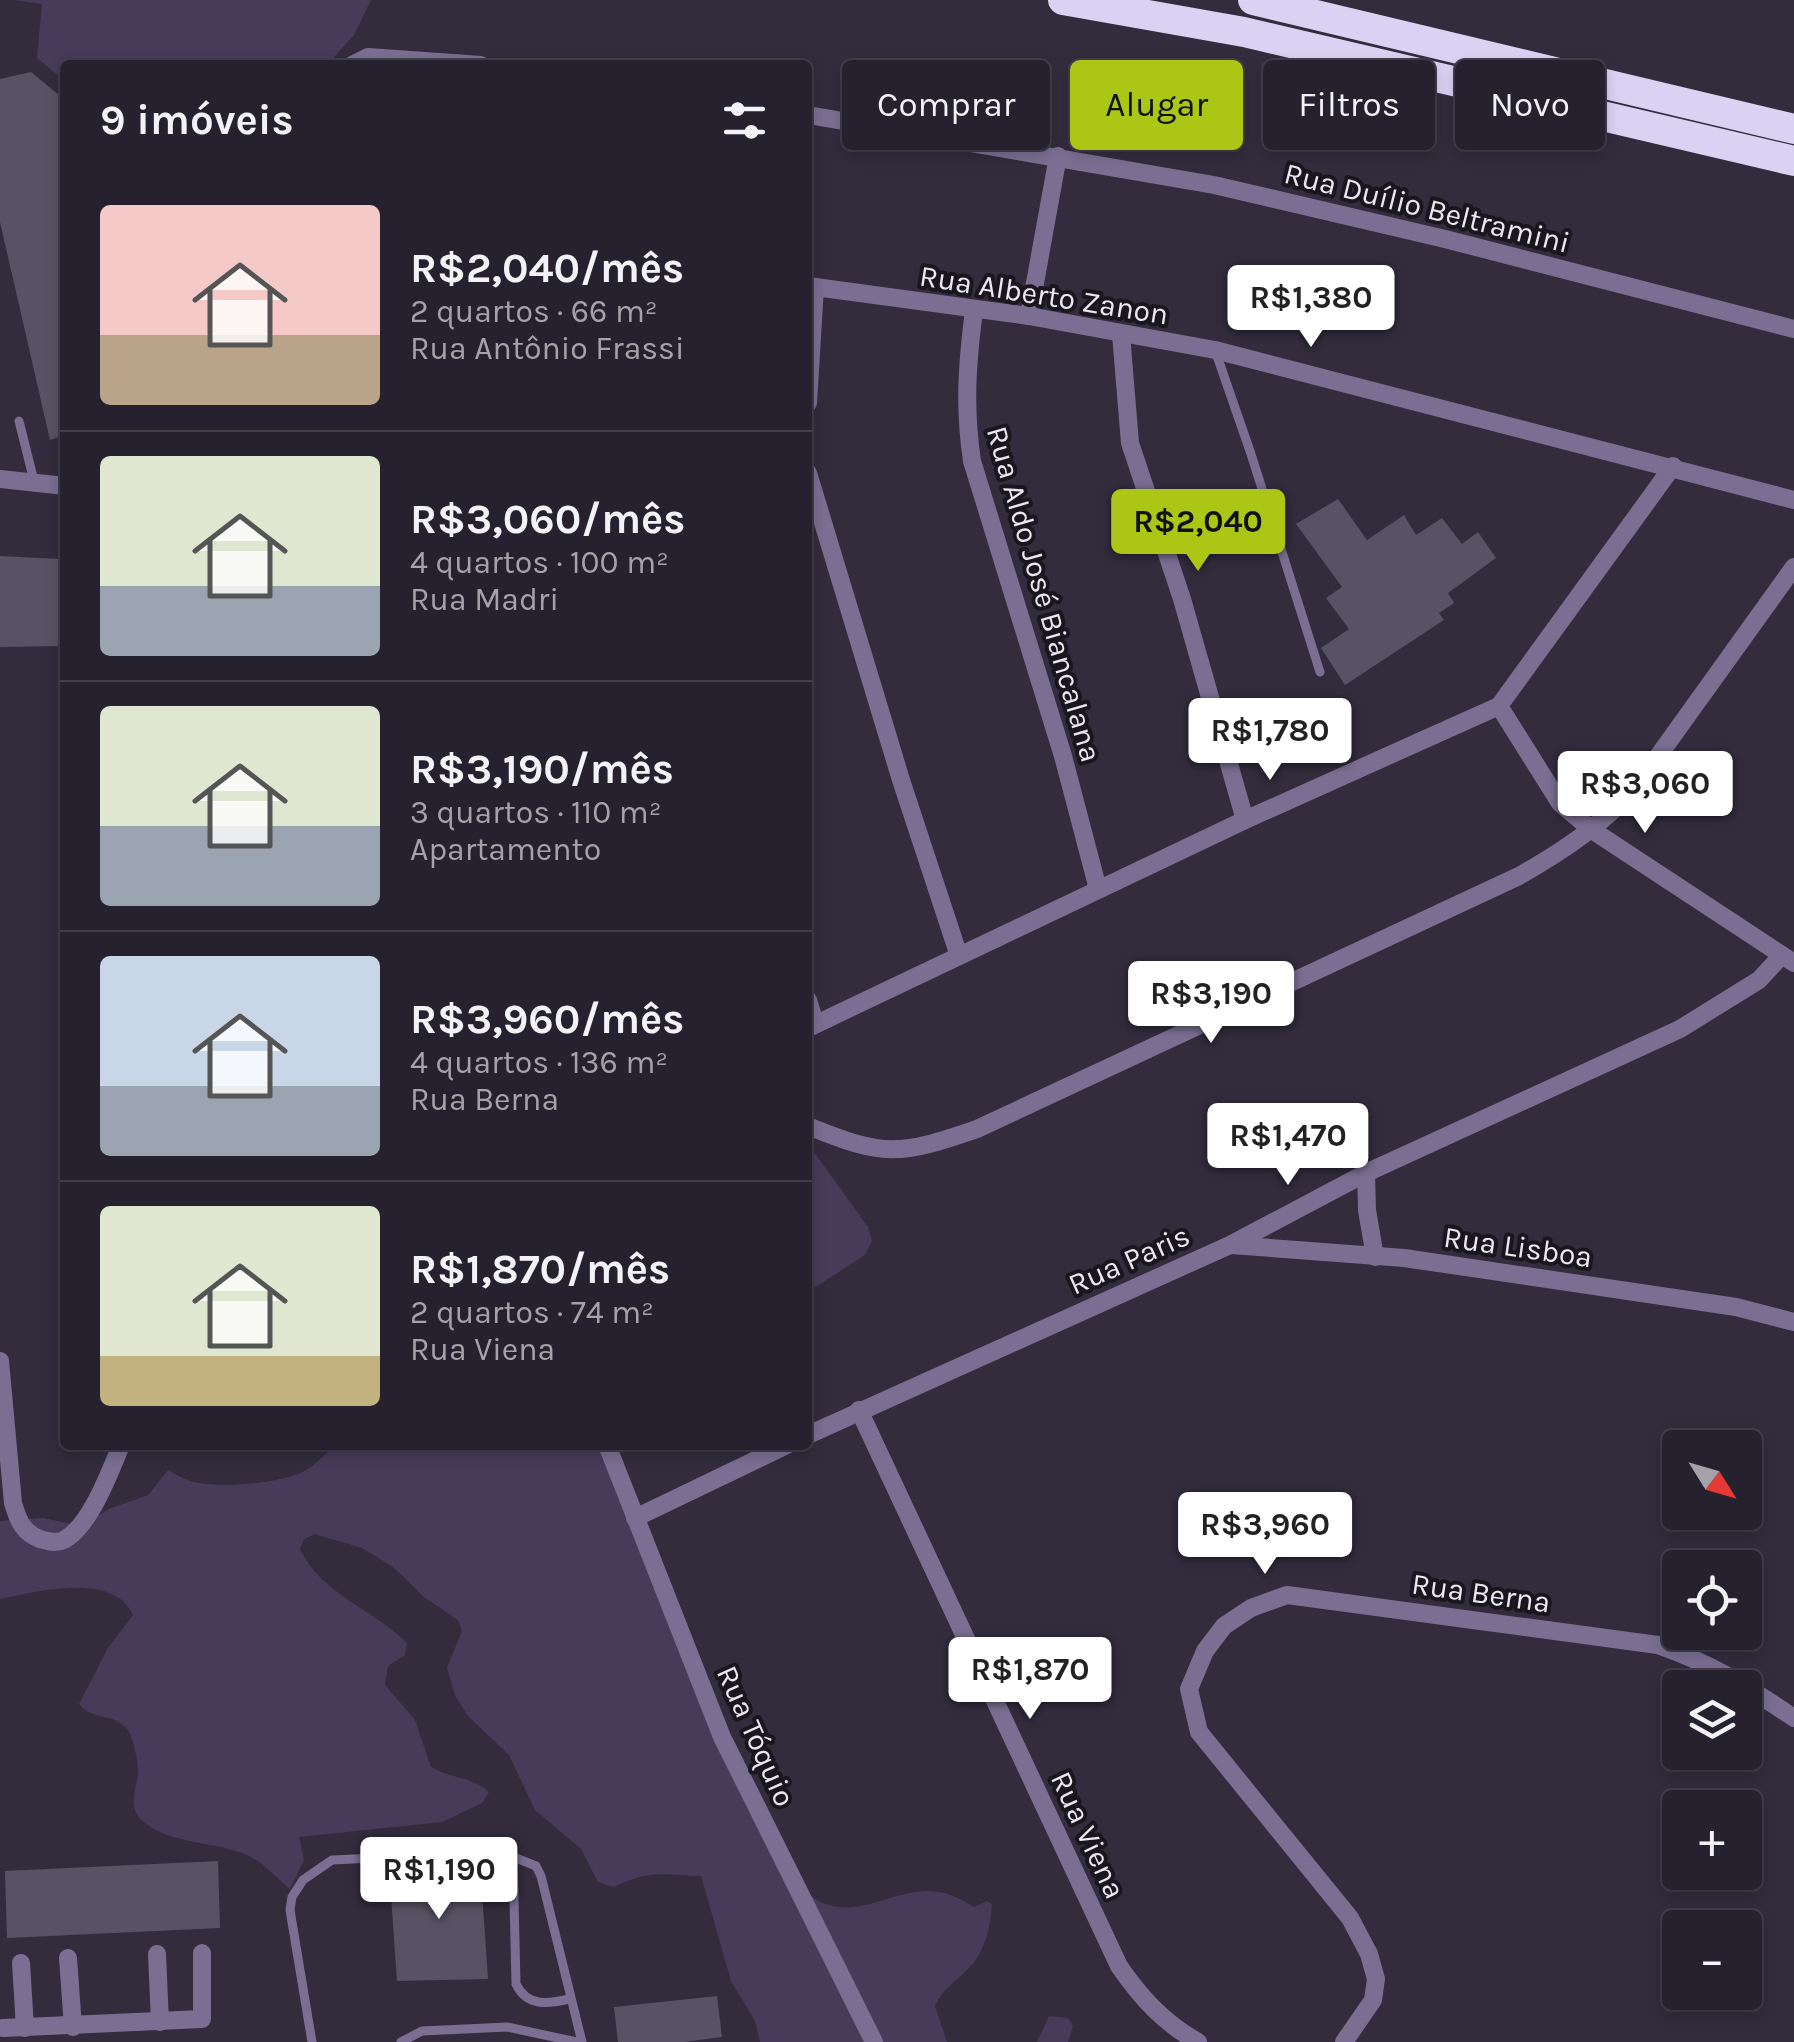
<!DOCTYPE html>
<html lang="pt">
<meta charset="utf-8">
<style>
:root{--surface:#26212e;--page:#2e2936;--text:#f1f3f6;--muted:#a4a3aa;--line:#423e4a;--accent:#abc614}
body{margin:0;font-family:Karla,sans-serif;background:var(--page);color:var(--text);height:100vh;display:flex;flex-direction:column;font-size:38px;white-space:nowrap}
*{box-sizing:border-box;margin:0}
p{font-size:32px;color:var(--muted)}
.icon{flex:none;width:55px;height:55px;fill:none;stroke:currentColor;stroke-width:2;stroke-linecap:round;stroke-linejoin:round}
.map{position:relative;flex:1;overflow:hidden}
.panel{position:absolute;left:60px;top:60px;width:752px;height:1390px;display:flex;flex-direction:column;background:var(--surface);border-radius:10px;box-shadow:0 5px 15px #0003,0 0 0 2px var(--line)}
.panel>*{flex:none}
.hud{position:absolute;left:842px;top:60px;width:800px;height:90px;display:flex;gap:20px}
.needle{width:65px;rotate:127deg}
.tools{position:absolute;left:1662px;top:1430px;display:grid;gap:20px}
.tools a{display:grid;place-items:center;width:100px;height:100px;border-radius:10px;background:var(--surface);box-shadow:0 5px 15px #0003,0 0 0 2px var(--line);font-size:50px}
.price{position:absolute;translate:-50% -85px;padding:0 22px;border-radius:10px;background:#fff;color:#222;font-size:32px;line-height:65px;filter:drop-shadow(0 2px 5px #0008)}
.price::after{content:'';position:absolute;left:50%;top:60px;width:30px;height:22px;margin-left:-15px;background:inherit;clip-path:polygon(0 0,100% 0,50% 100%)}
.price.active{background:var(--accent);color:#111}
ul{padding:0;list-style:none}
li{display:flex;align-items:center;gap:30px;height:250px;padding:0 40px}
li+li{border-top:2px solid var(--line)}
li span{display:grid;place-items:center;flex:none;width:280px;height:200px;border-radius:10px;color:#555}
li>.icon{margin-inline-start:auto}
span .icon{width:120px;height:120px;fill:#fffc;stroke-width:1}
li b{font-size:42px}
h2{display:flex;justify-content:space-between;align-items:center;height:120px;padding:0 40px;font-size:42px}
.chip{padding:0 35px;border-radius:10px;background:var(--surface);box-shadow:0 5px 15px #0003,0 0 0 2px var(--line);font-size:35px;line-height:90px}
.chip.active{background:var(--accent);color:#111}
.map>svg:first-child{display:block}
</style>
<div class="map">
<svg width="1794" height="2042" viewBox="0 0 1794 2042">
<rect width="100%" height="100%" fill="#322c3d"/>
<!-- green -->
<g fill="#463c5a">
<polygon points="13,0 371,0 354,35 327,65 65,65 65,81 37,58 42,4"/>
<polygon points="808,1144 868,1227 872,1241 865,1255 808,1292"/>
<path d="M340 1445H606C658 1575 704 1714 772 1836 784 1857 794 1884 814 1898 849 1922 888 1893 924 1891 943 1890 959 1897 974 1907L987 1901 992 1904C991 1922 987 1942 977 1958 965 1977 946 1983 935 2006L947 2042H760L755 2021 731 1981 701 1876C658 1875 654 1869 613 1887L598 1882 581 1849 535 1810 509 1755 468 1716 455 1695 447 1668 462 1631 458 1620 424 1597 393 1567 362 1548 315 1534 304 1539 300 1549C321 1594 373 1609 407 1643L405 1655 388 1666 385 1685 415 1720 431 1767C450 1778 475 1778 489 1792L482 1803 442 1822 299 1837 304 1860 290 1889C277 1878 263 1862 247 1855 215 1841 172 1845 144 1822 126 1808 137 1790 138 1772 138 1761 134 1743 130 1734 120 1712 91 1721 79 1704L108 1648 133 1615C113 1571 36 1592 0 1599V1521L43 1518 81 1526 109 1509 148 1495 168 1470C175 1474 182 1478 190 1481 216 1489 285 1484 308 1469 320 1461 326 1451 340 1445Z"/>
<polygon points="1049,2016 1068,2018 1073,2026 1068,2042 1037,2042"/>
</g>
<!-- building -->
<g fill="#585265">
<polygon points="31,72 65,100 65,435 50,440 0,222 0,79"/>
<polygon points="1338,499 1367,540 1404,515 1416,535 1442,518 1462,544 1478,532 1496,558 1448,593 1454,603 1439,613 1444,620 1345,685 1321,648 1349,629 1326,598 1342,587 1296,524"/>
<polygon points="0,556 59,559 65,564 65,646 0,647"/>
<polygon points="218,1861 220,1928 7,1938 5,1871"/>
<polygon points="480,1863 488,1979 397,1981 389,1867"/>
<polygon points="717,1996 722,2037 684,2042 618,2042 614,2007"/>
</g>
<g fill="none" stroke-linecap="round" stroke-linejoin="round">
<!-- lane -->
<g stroke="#7a6f92" stroke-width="9">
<polyline points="1216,353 1251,454 1320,672"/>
<polyline points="19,421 34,481"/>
<path d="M513 1856 516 1984C527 2007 548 2004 569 1999"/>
<polyline points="312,2042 290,1910 292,1897 303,1880 332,1860 501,1852 536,1866 541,1876 582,2042"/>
<polyline points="401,2042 422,2031 507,2027 577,2042"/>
</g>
<!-- street -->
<g stroke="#7a6f92" stroke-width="18">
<polyline points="352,65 368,57 481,65"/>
<polyline points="808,115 1214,185 1445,239 1794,329"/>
<polyline points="808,286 1029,316 1215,350 1794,500"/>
<path d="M974 310C967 365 964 407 972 461L1063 756 1098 889"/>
<polyline points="1029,316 1058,156"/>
<polyline points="1121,334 1130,443 1182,599 1245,820"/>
<polyline points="808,403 815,287"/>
<polyline points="808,473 901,780 959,956"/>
<polyline points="0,479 65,486"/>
<polyline points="1499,706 1560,803 1592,830 1794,963"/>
<polyline points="808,1000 815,1023"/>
<polyline points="808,1028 1245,820 1499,706 1673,466"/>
<path d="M808 1126C884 1157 899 1156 977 1129L1519 876C1563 851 1602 825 1636 787L1794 567"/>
<polyline points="1366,1173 1367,1210 1375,1257"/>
<polyline points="1231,1245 1404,1258 1736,1307 1794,1322"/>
<path d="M0 1361 13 1503C18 1520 23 1533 40 1539 47 1541 56 1544 64 1540 90 1526 110 1472 121 1445"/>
<path d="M859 1410 1119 1966C1141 1998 1164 2023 1198 2042"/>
<polyline points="808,1435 1230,1245 1366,1173 1680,1029 1759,980 1782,955"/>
<polyline points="607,1445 722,1737 874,2042"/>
<polyline points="635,1518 787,1445"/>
<polyline points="157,1954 160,2022"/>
<polyline points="68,1958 73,2027"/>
<polyline points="21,1963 25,2028"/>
<polyline points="3,2028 202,2019 202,1953"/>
<path d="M1344 2042 1373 2000 1376 1979 1369 1954 1350 1918 1199 1732 1189 1689 1205 1651 1224 1626 1251 1608 1287 1595 1658 1645C1714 1665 1745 1685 1794 1718"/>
</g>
<!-- highway -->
<g stroke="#dbd1f3" stroke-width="30">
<polyline points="1063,0 1244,32 1794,161"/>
<polyline points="1253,0 1794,129"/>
</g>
</g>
<g text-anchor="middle" stroke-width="8" stroke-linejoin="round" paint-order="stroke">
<!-- street labels -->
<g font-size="30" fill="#ebe7f3" stroke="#19161e">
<text transform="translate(1427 208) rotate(14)" y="10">Rua Duílio Beltramini</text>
<text transform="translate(1044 295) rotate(9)" y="10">Rua Alberto Zanon</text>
<text transform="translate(1044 594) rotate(74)" y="10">Rua Aldo José Biancalana</text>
<text transform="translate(1518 1247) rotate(8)" y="10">Rua Lisboa</text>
<text transform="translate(1129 1260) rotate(-24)" y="10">Rua Paris</text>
<text transform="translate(1481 1593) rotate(8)" y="10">Rua Berna</text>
<text transform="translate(756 1736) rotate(66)" y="10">Rua Tóquio</text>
<text transform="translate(1088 1835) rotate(65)" y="10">Rua Viena</text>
</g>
</g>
</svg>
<div class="tools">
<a><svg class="needle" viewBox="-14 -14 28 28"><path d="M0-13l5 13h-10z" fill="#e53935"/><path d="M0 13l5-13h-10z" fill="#a4a3aa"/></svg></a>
<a><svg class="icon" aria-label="locate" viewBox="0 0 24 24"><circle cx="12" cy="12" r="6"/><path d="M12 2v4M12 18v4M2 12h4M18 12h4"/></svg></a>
<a><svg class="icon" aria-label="layers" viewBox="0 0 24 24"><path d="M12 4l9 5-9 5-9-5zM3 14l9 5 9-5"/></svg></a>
<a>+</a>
<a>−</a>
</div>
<b class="price" style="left:1311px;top:350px">R$1,380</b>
<b class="price active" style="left:1198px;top:574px">R$2,040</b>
<b class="price" style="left:1270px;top:783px">R$1,780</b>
<b class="price" style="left:1645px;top:836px">R$3,060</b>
<b class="price" style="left:1211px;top:1046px">R$3,190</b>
<b class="price" style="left:1288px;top:1188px">R$1,470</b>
<b class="price" style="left:1265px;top:1577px">R$3,960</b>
<b class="price" style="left:1030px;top:1722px">R$1,870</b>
<b class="price" style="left:439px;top:1922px">R$1,190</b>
<div class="hud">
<a class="chip">Comprar</a>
<a class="chip active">Alugar</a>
<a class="chip">Filtros</a>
<a class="chip">Novo</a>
</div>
<section class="panel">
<h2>9 imóveis<svg class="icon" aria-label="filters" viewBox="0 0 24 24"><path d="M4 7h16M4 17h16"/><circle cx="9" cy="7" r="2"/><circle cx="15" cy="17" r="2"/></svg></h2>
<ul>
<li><span style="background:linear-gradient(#f6c9c9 65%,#b9a48a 0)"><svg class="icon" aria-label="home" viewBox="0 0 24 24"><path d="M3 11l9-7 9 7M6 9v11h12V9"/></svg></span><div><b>R$2,040/mês</b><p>2 quartos · 66 m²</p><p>Rua Antônio Frassi</p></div></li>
<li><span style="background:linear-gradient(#dfe7d0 65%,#9aa5b1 0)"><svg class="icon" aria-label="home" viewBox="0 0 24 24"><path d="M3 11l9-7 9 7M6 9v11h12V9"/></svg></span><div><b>R$3,060/mês</b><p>4 quartos · 100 m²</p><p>Rua Madri</p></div></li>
<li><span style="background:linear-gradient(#dfe7d0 60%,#9aa5b1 0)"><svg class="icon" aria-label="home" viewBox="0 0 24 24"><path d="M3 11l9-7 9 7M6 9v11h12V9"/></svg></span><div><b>R$3,190/mês</b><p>3 quartos · 110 m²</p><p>Apartamento</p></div></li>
<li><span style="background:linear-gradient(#c9d6e8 65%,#9aa5b1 0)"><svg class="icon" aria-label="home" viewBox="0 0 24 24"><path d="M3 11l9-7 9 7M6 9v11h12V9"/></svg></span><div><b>R$3,960/mês</b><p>4 quartos · 136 m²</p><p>Rua Berna</p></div></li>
<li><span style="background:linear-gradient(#dfe7d0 75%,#c2b280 0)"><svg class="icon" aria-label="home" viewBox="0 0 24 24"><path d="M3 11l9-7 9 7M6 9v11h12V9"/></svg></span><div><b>R$1,870/mês</b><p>2 quartos · 74 m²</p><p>Rua Viena</p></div></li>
</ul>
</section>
</div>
